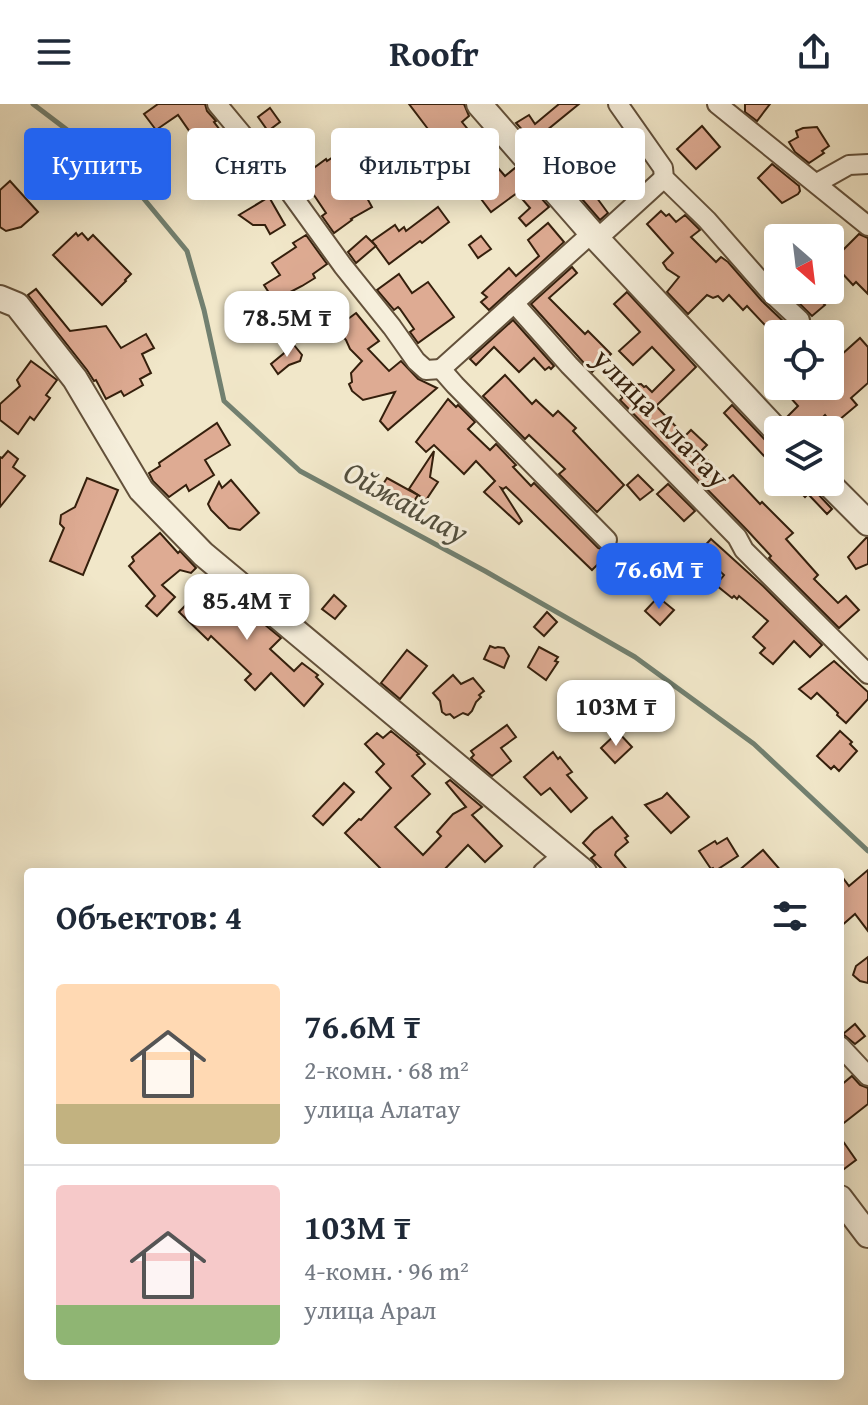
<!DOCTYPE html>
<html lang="ru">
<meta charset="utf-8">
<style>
:root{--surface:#fff;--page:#f2f2f3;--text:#1f2937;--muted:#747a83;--line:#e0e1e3;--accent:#2563eb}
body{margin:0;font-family:"Gentium Book Plus",serif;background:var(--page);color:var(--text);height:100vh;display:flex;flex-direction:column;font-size:30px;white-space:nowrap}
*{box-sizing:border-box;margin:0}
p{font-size:26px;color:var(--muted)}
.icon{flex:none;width:44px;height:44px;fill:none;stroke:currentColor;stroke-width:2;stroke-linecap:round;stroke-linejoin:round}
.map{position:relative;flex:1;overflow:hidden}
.side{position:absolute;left:24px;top:764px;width:820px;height:512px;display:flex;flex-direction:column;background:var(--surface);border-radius:8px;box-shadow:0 4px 20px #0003}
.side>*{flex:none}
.hud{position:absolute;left:24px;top:24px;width:820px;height:72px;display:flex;gap:16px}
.needle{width:52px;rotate:152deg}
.buttons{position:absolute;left:764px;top:120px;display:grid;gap:16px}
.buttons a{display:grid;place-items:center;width:80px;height:80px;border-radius:8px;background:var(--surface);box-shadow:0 4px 20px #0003;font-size:40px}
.price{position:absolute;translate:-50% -68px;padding:0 18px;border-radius:16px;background:#fff;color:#222;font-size:26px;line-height:52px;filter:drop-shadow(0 2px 4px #0008)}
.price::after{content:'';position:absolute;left:50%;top:48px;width:24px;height:18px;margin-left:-12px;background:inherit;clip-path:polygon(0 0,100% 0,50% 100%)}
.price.active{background:var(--accent);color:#fff}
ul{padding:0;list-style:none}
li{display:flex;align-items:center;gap:24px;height:200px;padding:0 32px}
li+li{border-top:2px solid var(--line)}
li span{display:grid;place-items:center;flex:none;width:224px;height:160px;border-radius:8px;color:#555}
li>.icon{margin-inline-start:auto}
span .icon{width:96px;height:96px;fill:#fffc;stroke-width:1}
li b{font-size:34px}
h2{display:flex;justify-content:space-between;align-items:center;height:96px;padding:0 32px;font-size:34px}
.chip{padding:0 28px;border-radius:8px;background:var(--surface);box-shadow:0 4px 20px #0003;font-size:28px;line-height:72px}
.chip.active{background:var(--accent);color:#fff}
header{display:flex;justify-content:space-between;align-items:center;height:104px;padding:0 32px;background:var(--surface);font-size:36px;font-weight:800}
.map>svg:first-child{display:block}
</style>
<header><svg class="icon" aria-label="menu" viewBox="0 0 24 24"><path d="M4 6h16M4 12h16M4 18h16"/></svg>Roofr<svg class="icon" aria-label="share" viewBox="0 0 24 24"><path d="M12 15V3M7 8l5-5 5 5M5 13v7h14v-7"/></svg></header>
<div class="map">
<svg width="868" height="1301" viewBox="0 0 868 1301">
<rect width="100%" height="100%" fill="#f1e7c9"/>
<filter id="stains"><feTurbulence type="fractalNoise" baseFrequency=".0025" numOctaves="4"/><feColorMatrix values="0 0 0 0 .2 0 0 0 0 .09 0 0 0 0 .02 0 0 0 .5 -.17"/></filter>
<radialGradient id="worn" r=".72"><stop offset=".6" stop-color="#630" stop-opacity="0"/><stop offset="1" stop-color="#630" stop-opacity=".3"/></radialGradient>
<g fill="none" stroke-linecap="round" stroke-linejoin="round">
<!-- stream -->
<polyline stroke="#728070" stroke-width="5" points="33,0 120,66 187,147 204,206 224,297 300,367 485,467 635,553 754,640 868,747"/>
</g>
<!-- building -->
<g fill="#deab93" stroke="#341f0c" stroke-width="2">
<polygon points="158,0 205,0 207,7 216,17 214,18 239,51 221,65 216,58 207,35 199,41 178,11 156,26 144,10"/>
<polygon points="409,0 464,0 469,12 462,18 474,33 460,46 464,51 451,62 426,33 431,29"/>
<polygon points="559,0 579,0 536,35 529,27 525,29 516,19 529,11 535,20"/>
<polygon points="745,0 770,0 757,17 745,8"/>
<polygon points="270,4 280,18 268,27 258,13"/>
<polygon points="702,22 720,43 696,65 677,45"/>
<polygon points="817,23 829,42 822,47 824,49 809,59 795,48 789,38 798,33 796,27 803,24"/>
<polygon points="623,28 642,56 611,79 588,54"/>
<polygon points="298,46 299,48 302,46 315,63 326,55 327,57 344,46 366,79 361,83 372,103 351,115 352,116 334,129 322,112 326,109 299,69 294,73 282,59"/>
<polygon points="772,60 799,82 800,87 798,90 782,99 758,74"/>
<polygon points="574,63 608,109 600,116 563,73"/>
<polygon points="498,64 505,72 515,64 549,103 526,122 519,114 530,104 517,89 491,108 472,83"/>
<polygon points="10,77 38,108 21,123 6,127 0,123 0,86"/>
<polygon points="269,93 285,121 270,130 265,121 253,121 239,111"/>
<polygon points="438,103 449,118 422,139 420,137 389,160 372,137 395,121 399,127 404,123 406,127"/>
<polygon points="661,107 666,112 669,110 676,118 685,111 700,126 691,133 716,158 721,153 728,158 762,197 785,219 778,226 778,235 747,202 743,206 729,191 723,197 718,192 713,194 707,191 688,210 667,188 679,173 667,165 663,159 673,149 647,120"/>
<polygon points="548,119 564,138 489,206 481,198 487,193 482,189 509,164 516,172 539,152 528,136"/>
<polygon points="76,129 78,132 82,129 88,136 93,131 131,170 125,176 126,177 102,201 53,151"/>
<polygon points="859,130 868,134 868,190 856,178 853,181 840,167 837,170 830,163 830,137 841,148"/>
<polygon points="306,131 327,160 313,170 315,174 302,182 275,196 275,194 273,195 264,181 280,171 272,159 296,143 293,139"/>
<polygon points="366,132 376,142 356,159 348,148"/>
<polygon points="481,132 491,145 478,154 469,141"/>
<polygon points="572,163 577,169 549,194 585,230 588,227 611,250 592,268 531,200"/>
<polygon points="399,170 412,189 428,178 454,213 418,239 410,228 414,225 400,205 398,203 394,206 377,186"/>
<polygon points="36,185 70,227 106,222 121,244 146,230 154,244 142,250 151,269 140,275 143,281 124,292 121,287 106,295 96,276 94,277 87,266 28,191"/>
<polygon points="802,186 811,186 825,201 812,212 794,194"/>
<polygon points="627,188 696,263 656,302 685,332 691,326 707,341 700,348 727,376 733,371 760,400 762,398 793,429 786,435 818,471 814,475 838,499 846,492 859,506 839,524 769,454 771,452 746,425 620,296 623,293 621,291 632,281 641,280 644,283 646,282 652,288 674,266 652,243 633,261 619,247 640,228 614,200"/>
<polygon points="356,209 379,237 368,245 389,267 401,257 418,275 437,284 388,326 380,317 395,288 363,296 352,287 349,280 352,278 351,269 362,257 350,245 346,236 336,224"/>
<polygon points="513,216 554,262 551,265 549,263 545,266 534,254 519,268 494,243 476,261 470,255"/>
<polygon points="860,234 868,243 868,279 851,294 857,301 833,321 825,311 810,326 793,326 786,314 798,302 780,282 830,282 830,261"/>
<polygon points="294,241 302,251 300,257 289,261 278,270 271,260"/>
<polygon points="31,257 57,276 46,291 50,294 34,316 30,313 18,330 0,316 0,300 20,282 17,276"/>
<polygon points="505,271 532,300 536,296 553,312 558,307 576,324 573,327 624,381 597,408 559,370 565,365 529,331 525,335 483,292"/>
<polygon points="448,295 456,303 458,301 475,318 468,325 490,346 496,340 516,361 513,363 531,382 534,379 598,444 609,448 625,463 614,473 604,463 602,465 597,461 592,466 506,383 503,385 501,384 522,417 519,420 484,388 495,377 476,357 464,370 434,341 426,348 416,338"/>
<polygon points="732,301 767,338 778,343 770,353 765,353 724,309"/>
<polygon points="217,319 230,341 205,356 214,371 189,387 186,381 169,393 153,377 149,369 160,362 159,359"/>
<polygon points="8,347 18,355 13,363 25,372 0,403 0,353 2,354"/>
<polygon points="434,347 430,373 438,378 426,396 409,385"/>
<polygon points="638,371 653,386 640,396 627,381"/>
<polygon points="87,374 118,386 83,471 50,457 64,424 60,420 61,411 75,403"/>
<polygon points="387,374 418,391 410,403 400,397 399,399 378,388"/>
<polygon points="231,376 259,409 240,426 229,424 211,406 208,400 219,378 222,384"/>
<polygon points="791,378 812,378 816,388 832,405 827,410 808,390 805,393"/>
<polygon points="668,380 695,407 684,417 657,390"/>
<polygon points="160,429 178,449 180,447 196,464 191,469 180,466 162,481 175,493 157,512 146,502 155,492 129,462 134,457 132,453"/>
<polygon points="866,434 868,434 868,460 856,465 848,453"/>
<polygon points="711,435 763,482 822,541 810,553 794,537 773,560 760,549 765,544 753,533 768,517 739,492 737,495 734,492 732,494 716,481 724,471 699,448"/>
<polygon points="210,476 220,486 218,488 242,510 246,505 281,534 270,545 294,567 302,559 318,571 316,573 323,580 304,602 271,569 255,586 245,576 251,570 211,532 208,536 179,508"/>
<polygon points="334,491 346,502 335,515 322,505"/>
<polygon points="658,493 674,506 660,521 645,507"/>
<polygon points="547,508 557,518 544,532 534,523"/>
<polygon points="490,542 495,544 498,543 504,544 509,552 504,564 484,555"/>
<polygon points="539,543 558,553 555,557 558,558 546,576 528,563"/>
<polygon points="407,546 427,562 400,595 381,579"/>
<polygon points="834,557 868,588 868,595 846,619 837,611 838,609 817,589 811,595 799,585"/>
<polygon points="453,571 461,580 473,574 484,587 479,591 481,593 476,598 472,607 468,611 463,609 454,614 450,610 446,611 442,608 440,597 433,589"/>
<polygon points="599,583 611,592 609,594 629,608 618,624 595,609 601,601 591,595"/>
<polygon points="507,621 516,633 501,644 511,657 492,672 471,654 474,651 471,647"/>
<polygon points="391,627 419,650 417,651 425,660 412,672 430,690 395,723 423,751 441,732 437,728 453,710 466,703 446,679 450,676 482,703 472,711 502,742 485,758 468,741 442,768 384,768 345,729 359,715 361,716 391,684 376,668 384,660 365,640 377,629 383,634"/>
<polygon points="840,627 852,638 850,640 857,647 839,667 834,662 831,665 817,652"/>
<polygon points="618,628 632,643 615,659 601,644"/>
<polygon points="553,648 558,655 560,653 572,668 567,671 587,694 571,708 550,684 541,691 524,673"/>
<polygon points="344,679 354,688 323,721 313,712"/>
<polygon points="667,689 689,713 671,729 645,701 662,694"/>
<polygon points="612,713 628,732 625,734 628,738 616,748 615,751 629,768 605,768 591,754 595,751 583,739 594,727"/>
<polygon points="727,734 738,752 715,767 713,764 711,765 699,747 715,737 717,740"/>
<polygon points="763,746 782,768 737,768"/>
<polygon points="868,766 868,827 855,810 840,823 840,770 849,782"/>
<polygon points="868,853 868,879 860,877 853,871 856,862"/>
<polygon points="855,920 865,932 855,940 843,930"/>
<polygon points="852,972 860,981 868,984 868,1000 840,1022 840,982"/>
<polygon points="840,1033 856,1056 840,1068"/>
</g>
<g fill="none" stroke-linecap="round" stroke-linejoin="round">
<!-- minor casing -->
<g stroke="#63513b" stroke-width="22">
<g id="minor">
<polyline points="217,0 286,83 343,162 392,223 416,257 426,266 441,265"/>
<polyline points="618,0 663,64 664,74 707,116 771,189 800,216"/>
<polyline points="717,0 868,122"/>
<polyline points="817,79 849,61 868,60"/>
<polyline points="597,135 664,74"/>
<polyline points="514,199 569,261 737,433 744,446 868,570"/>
<polyline points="441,265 455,281 607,436"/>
<polyline points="441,265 592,129"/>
<polyline points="543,768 564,750"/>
<polyline points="840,942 868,972"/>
</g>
</g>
<!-- tertiary casing -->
<g stroke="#63513b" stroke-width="28">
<g id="tertiary">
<polyline points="479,0 597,135 778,328"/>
<polyline points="0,194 17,201 75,275 141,386 203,450 584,768"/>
<polyline points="827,378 868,419"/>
<polyline points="840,1094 868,1131"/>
</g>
</g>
<!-- minor -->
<use href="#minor" stroke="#f6efdc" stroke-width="18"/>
<!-- tertiary -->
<use href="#tertiary" stroke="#f6efdc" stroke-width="24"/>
</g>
<g text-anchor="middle" stroke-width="6" stroke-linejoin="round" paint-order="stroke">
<!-- street labels -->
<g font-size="30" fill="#341f0c" stroke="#f6efdc">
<text transform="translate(661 314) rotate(46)" y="10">улица Алатау</text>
</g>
<!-- water labels -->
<g font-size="32" font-style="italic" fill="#534f3e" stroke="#f6efdc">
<text transform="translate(406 398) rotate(29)" y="11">Ойжайлау</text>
</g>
</g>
<rect width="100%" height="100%" filter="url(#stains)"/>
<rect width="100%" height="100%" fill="url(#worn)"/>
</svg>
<div class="buttons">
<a><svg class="needle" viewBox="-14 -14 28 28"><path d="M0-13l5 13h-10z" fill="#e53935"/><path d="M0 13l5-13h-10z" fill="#747a83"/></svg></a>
<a><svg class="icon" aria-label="locate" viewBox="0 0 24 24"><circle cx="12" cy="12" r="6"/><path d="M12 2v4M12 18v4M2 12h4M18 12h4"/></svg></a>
<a><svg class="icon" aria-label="layers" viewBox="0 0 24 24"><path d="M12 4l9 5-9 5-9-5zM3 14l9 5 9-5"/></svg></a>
</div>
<b class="price" style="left:287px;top:255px">78.5M ₸</b>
<b class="price active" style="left:659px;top:507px">76.6M ₸</b>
<b class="price" style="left:247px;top:538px">85.4M ₸</b>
<b class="price" style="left:616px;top:644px">103M ₸</b>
<div class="hud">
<a class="chip active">Купить</a>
<a class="chip">Снять</a>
<a class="chip">Фильтры</a>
<a class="chip">Новое</a>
</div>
<section class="side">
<h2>Объектов: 4<svg class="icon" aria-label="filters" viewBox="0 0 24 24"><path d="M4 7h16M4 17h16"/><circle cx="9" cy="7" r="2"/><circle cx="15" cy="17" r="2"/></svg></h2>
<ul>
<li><span style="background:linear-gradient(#ffd9b3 75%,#c2b280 0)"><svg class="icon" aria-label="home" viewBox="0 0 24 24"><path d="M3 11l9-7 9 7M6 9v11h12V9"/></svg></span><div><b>76.6M ₸</b><p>2-комн. · 68 m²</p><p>улица Алатау</p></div></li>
<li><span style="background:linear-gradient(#f6c9c9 75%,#8fb573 0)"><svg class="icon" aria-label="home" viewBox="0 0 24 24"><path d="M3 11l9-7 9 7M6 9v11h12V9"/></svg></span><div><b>103M ₸</b><p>4-комн. · 96 m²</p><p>улица Арал</p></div></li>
</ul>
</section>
</div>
